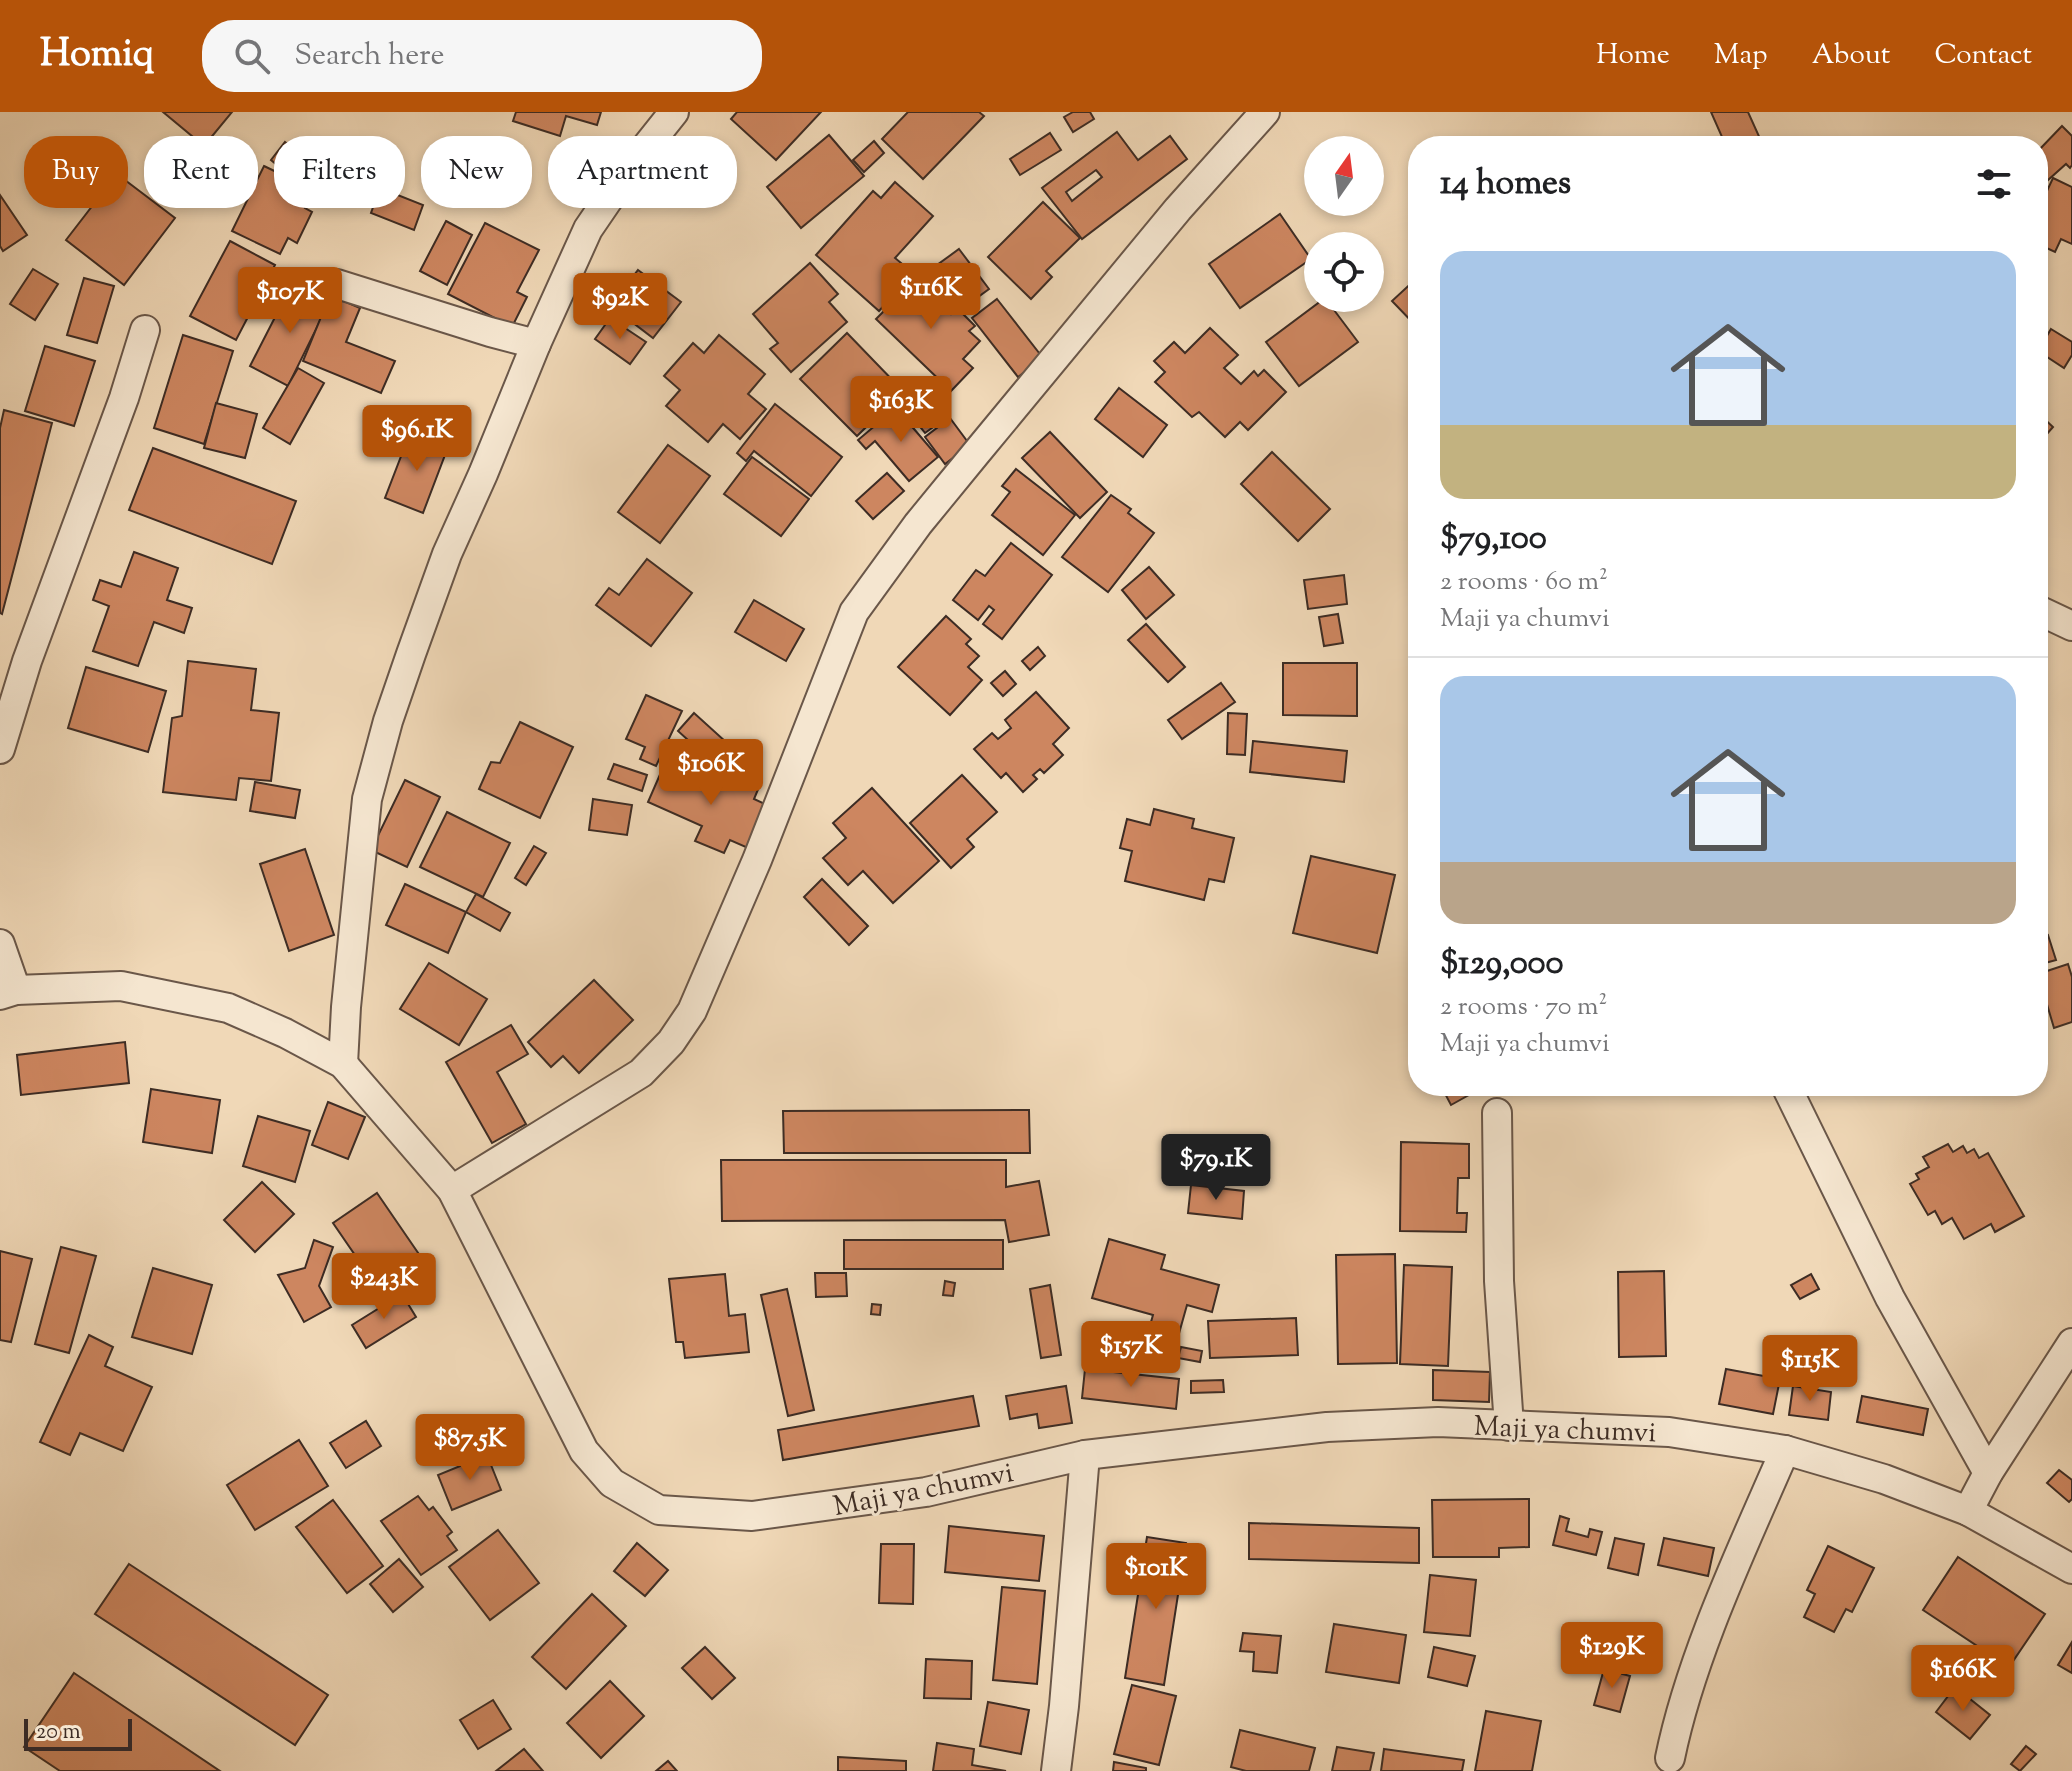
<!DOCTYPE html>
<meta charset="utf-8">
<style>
:root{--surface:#fff;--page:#f6f6f6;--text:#202124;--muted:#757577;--line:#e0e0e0;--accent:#b45309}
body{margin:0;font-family:"Sorts Mill Goudy",serif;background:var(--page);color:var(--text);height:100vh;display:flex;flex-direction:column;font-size:30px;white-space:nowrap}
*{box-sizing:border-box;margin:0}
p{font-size:26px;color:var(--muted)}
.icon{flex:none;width:44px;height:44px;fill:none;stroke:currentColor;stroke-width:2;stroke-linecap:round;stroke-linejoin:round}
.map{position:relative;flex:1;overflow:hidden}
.drawer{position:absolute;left:1408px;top:24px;width:640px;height:960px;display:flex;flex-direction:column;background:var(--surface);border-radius:32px;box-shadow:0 4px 12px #0003}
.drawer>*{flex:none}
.top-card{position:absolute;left:24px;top:24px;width:760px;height:72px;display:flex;gap:16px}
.needle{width:52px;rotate:14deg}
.buttons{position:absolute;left:1304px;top:24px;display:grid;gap:16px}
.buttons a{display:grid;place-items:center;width:80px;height:80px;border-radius:50%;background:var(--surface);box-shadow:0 4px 12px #0003;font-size:40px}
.scale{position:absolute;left:24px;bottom:20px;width:108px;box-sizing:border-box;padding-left:8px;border:4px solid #3d2c24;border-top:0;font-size:22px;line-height:28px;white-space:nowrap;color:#3d2c24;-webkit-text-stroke:6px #f5e6d0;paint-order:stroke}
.price{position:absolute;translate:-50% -68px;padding:0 18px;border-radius:8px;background:var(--accent);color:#fff;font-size:26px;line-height:52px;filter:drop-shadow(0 2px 4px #0008)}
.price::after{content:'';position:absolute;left:50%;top:48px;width:24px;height:18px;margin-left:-12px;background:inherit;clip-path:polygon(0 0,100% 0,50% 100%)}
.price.current{background:#222;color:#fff}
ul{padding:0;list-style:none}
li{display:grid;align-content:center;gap:16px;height:424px;padding:0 32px}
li+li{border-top:2px solid var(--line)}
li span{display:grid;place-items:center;height:248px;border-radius:24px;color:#555}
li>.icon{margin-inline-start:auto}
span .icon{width:144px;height:144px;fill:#fffc;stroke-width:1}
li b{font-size:34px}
h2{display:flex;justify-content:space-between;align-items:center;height:96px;padding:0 32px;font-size:34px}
.chip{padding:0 28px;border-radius:32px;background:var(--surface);box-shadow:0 4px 12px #0003;font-size:28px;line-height:72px}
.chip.current{background:var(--accent);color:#fff}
header{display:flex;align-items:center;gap:48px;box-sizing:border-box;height:112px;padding:0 40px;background:var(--accent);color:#fff}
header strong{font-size:38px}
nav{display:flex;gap:44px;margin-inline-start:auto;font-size:28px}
.search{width:560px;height:72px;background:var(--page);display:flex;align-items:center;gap:20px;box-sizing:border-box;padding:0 28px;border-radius:32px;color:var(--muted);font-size:30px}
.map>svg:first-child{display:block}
</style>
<header>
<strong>Homiq</strong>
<div class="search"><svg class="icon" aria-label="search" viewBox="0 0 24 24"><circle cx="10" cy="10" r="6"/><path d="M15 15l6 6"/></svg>Search here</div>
<nav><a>Home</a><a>Map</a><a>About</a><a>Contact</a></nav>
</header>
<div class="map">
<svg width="2072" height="1659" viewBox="0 0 2072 1659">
<rect width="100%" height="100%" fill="#f0d8b7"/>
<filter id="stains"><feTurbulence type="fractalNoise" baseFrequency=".0025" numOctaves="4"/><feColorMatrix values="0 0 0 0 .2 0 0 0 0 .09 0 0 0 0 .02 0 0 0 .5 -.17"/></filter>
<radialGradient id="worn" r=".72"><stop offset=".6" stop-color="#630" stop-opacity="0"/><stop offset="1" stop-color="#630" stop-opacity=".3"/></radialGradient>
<!-- building -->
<g fill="#cd8660" stroke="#3d2c24" stroke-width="2" fill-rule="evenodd">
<polygon points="163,0 232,0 204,34"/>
<polygon points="516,0 601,0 597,13 566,4 560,24 513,9"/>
<polygon points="737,0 821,0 776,48 731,7"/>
<polygon points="908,0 979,0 984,4 923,67 882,27"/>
<polygon points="1073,0 1090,0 1094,7 1073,20 1064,5"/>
<polygon points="1711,0 1748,0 1762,31 1756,34 1726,34"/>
<polygon points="2062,14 2072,24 2072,53 2070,56 2066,52 2038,77 2038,39"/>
<path d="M1117 20 1138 48 1170 24 1187 47 1082 127 1042 76ZM1096 58 1102 65 1072 89 1066 80Z"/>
<polygon points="1050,21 1061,38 1020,63 1010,47"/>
<polygon points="829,23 864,64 801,116 767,75"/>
<polygon points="179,28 194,42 164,74 149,61"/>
<polygon points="874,29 884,41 864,60 853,48"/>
<polygon points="285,30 313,52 303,64 286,51 282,57 271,48"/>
<polygon points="264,54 314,78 305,96 312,100 297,131 288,126 280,142 232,119"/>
<polygon points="117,62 175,106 124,173 66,128"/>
<polygon points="2053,66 2072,75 2072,132 2061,127 2055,140 2038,132 2038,98"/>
<polygon points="895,70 933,104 895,146 913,161 879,199 816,143 873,79 881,86"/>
<polygon points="380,76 423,93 414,118 371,101"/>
<polygon points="0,83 27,123 3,139 0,134"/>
<polygon points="1043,90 1080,126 1046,159 1052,165 1031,187 988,145"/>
<polygon points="1280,102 1311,147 1240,196 1209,152"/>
<polygon points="446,109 472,123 447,173 420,159"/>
<polygon points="485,111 539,138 517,180 527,185 512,215 448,182"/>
<polygon points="230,129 275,153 236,228 190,204"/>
<polygon points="959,137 989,177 967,193 937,153"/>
<polygon points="810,151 838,182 829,190 847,210 791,260 770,237 778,231 753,202"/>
<polygon points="33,157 58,172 35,208 10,192"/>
<polygon points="638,158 681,190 653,226 611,194"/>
<polygon points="922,161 946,184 939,190 951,202 957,196 975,214 969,219 980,229 963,247 973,256 951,279 876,207"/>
<polygon points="1418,165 1418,216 1392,189"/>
<polygon points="84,166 114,174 97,231 67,223"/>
<polygon points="292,172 329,191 288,274 250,254"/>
<polygon points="330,183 360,196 346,230 395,249 381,281 303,249"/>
<polygon points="1325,186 1358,230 1299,274 1266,230"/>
<polygon points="997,187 1043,246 1018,265 972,206"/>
<polygon points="610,206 646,230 630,252 595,227"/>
<polygon points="1210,216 1238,243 1224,256 1241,272 1254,259 1258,264 1264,258 1286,280 1248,318 1240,310 1225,325 1199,300 1192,305 1155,270 1165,260 1154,249 1174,230 1185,241"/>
<polygon points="2051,217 2072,230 2072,243 2064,256 2038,239"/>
<polygon points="847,221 903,279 857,324 800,267"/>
<polygon points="183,223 233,239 204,332 154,316"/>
<polygon points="719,223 765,262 748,282 766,297 740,327 723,312 708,330 666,294 680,278 664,264 693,231 704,241"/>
<polygon points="45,234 95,249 74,314 25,299"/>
<polygon points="298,256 324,271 290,332 263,316"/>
<polygon points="1119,276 1167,313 1143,345 1095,307"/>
<polygon points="918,277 943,308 925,321 900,290"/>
<polygon points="216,291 257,302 245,346 204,336"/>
<polygon points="775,292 842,345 811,384 754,339 746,349 737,341"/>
<polygon points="896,296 938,345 909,369 875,329 866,337 858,328"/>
<polygon points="4,298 52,311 2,502 0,501 0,316"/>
<polygon points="2038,301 2053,315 2038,332"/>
<polygon points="950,306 970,333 945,352 925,325"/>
<polygon points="1050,320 1107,380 1080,406 1022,346"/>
<polygon points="410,321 448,335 423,401 385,386"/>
<polygon points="668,333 710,364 660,431 618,400"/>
<polygon points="153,336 296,389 272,452 129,398"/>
<polygon points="1272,340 1330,397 1298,429 1241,372"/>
<polygon points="752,345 809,387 781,424 724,382"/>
<polygon points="1016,357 1075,403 1043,443 992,403 1010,380 1002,374"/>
<polygon points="887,361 904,379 873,407 856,389"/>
<polygon points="1111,383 1131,397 1128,401 1154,421 1108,480 1062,445"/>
<polygon points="1011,431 1052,463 1002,527 983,512 994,498 989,494 978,508 953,488 976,458 985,464"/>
<polygon points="134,440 178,456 167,488 192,496 184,521 154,510 138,554 93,539 109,494 93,488 100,468 121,475"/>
<polygon points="647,447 692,481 651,534 596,493 609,476 619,483"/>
<polygon points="1149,455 1174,483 1146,507 1122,478"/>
<polygon points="1344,463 1347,492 1308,497 1304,468"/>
<polygon points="754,488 804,517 786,549 735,520"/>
<polygon points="1338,502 1343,531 1324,534 1319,505"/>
<polygon points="946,504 971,527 966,532 979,544 968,555 982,568 950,603 898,555"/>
<polygon points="1146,512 1185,555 1168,570 1128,528"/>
<polygon points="1038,535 1045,544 1030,558 1022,549"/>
<polygon points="188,549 256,557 251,598 279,601 271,669 239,666 236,688 163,680 172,606 182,604"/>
<polygon points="1283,551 1357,551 1357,604 1283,603"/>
<polygon points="86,555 166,579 148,640 68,616"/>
<polygon points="1005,559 1016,572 1003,584 991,571"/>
<polygon points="1221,571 1235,590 1182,627 1168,608"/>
<polygon points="1036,580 1069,616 1053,632 1063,643 1044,661 1040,657 1033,663 1037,667 1023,680 1006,661 1001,666 974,637 992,621 998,627 1011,616 1005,608"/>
<polygon points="646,583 682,599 656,654 640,647 645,635 626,627"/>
<polygon points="694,601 726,630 710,648 678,619"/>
<polygon points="1228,601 1247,602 1245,643 1227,642"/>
<polygon points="520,610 573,635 540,706 479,677 491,650 500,651"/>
<polygon points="1253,629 1347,639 1344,670 1250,660"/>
<polygon points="665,651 723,677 730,662 759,675 754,687 767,693 748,736 730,728 724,741 695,729 702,714 648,690"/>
<polygon points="614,652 647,663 642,679 608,667"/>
<polygon points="962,663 997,700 967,727 974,735 951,756 910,711"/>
<polygon points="405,668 440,685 407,755 371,738"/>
<polygon points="255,670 300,678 295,706 250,699"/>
<polygon points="872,676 939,749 893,791 863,759 848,773 823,746 846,726 833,711"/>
<polygon points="593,687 632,693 627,723 589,718"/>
<polygon points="1154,697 1194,707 1192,716 1234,726 1224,770 1209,767 1204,788 1125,769 1132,739 1120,736 1127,707 1150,713"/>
<polygon points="447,700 510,731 483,785 420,755"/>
<polygon points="534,734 546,741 526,773 515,766"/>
<polygon points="305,737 334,823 289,839 260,752"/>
<polygon points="1311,744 1395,763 1377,841 1293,821"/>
<polygon points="822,767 868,814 849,833 804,785"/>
<polygon points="405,772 466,800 448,841 386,813"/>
<polygon points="476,782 510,801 500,819 466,800"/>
<polygon points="2048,823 2056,848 2038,853 2038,826"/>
<polygon points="429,851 487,887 459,933 400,897"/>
<polygon points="2068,852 2072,865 2072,910 2054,916 2038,862"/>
<polygon points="594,868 633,908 579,961 563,944 551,955 528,930"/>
<polygon points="511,913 528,942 497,960 526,1012 492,1031 446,950"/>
<polygon points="125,930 129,971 21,983 17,943"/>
<polygon points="1441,974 1485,974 1451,993"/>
<polygon points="151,977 220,988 212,1041 143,1030"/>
<polygon points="328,990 365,1005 348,1047 312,1033"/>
<polygon points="1029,998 1030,1041 784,1041 783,999"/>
<polygon points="258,1004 310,1019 295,1070 243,1054"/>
<polygon points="1401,1030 1469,1032 1469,1066 1458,1066 1457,1101 1467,1101 1466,1120 1400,1119"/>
<polygon points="1948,1032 1953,1040 1963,1034 1967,1041 1974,1037 1979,1046 1988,1041 2024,1104 1995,1120 1991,1112 1964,1127 1952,1106 1942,1112 1935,1099 1928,1103 1910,1072 1919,1067 1916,1062 1929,1055 1923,1045"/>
<polygon points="721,1048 1006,1048 1006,1075 1039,1069 1049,1123 1009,1130 1005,1108 722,1109"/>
<polygon points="262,1070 294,1102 255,1140 224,1108"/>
<polygon points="1191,1073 1244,1079 1242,1107 1188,1101"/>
<polygon points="377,1081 425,1151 381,1181 333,1111"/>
<polygon points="1109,1127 1165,1143 1161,1157 1219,1173 1212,1200 1187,1193 1178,1225 1149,1217 1153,1203 1092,1186"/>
<polygon points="314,1128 333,1135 319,1174 331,1195 304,1210 278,1163 305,1156"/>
<rect x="844" y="1128" width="159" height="29"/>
<polygon points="61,1135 96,1144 69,1241 35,1232"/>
<polygon points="0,1139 32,1147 11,1230 0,1228"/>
<polygon points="1395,1142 1397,1251 1338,1252 1336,1143"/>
<polygon points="1404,1153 1452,1155 1448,1254 1400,1252"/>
<polygon points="153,1156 212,1173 192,1242 132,1225"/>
<polygon points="1664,1159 1666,1244 1619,1245 1618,1160"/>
<polygon points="815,1161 846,1161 847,1184 816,1185"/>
<polygon points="725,1162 729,1204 745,1202 749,1240 685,1246 683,1230 676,1230 669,1167"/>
<polygon points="1811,1162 1819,1177 1800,1187 1791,1173"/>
<polygon points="945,1169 955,1171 953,1184 943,1183"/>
<polygon points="1050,1173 1061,1243 1041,1246 1030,1177"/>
<polygon points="787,1177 814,1298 788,1304 761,1183"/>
<polygon points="402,1182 416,1205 366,1236 352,1213"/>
<polygon points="872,1192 881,1193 880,1203 871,1202"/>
<polygon points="1296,1206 1298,1243 1210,1246 1208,1209"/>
<polygon points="89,1223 113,1235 105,1254 152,1275 123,1339 80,1321 70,1343 40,1330"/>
<polygon points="1181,1235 1202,1239 1200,1250 1178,1246"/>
<polygon points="1085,1257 1179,1267 1176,1297 1082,1286"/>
<polygon points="1726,1257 1780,1267 1773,1302 1719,1292"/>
<polygon points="1433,1258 1490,1260 1489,1290 1433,1288"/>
<polygon points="1223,1268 1224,1280 1191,1281 1191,1269"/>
<polygon points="1066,1274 1072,1311 1039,1316 1037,1302 1010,1307 1006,1284"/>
<polygon points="1793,1274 1831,1280 1828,1308 1789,1303"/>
<polygon points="973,1284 979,1314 783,1348 778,1318"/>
<polygon points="1862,1284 1928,1297 1923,1323 1857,1310"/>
<polygon points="366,1309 381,1334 346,1356 330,1331"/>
<polygon points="299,1328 328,1374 255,1418 227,1373"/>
<polygon points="487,1343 501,1378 452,1398 438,1363"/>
<polygon points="2059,1358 2072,1368 2072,1387 2069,1390 2047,1371"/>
<polygon points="418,1384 429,1398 433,1395 452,1420 447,1424 457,1438 421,1463 381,1409"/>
<polygon points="1529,1387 1529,1435 1499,1436 1499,1445 1433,1445 1432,1388"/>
<polygon points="333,1388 383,1454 347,1481 296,1415"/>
<polygon points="1560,1404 1569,1407 1566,1419 1588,1425 1590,1417 1602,1420 1596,1443 1553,1433"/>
<polygon points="1249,1411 1419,1416 1419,1451 1249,1447"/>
<polygon points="949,1414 1044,1424 1039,1469 945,1460"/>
<polygon points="498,1418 539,1471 490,1508 449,1455"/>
<polygon points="1147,1425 1186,1431 1164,1573 1125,1566"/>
<polygon points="1615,1426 1644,1432 1638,1463 1608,1456"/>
<polygon points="1664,1426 1714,1436 1708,1464 1658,1453"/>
<polygon points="637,1431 668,1458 645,1484 614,1459"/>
<polygon points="881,1432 914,1432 913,1492 879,1491"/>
<polygon points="1828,1434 1874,1456 1852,1500 1846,1497 1834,1520 1804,1505 1815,1482 1807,1478"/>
<polygon points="1958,1445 2045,1502 2009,1555 1923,1498"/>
<polygon points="399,1447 423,1475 393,1500 370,1472"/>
<polygon points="129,1452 328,1583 295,1633 95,1502"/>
<polygon points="1430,1463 1476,1468 1470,1524 1424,1520"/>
<polygon points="1002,1475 1045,1479 1037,1572 993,1568"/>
<polygon points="592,1482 626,1514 566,1577 532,1545"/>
<polygon points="1334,1512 1406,1523 1399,1571 1326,1560"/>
<polygon points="1243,1521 1281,1524 1277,1561 1253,1559 1254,1540 1240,1539"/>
<polygon points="2072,1530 2072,1561 2058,1553"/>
<polygon points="705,1535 735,1566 712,1587 682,1556"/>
<polygon points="1434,1535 1475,1544 1467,1574 1428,1565"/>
<polygon points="926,1547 972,1549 971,1587 924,1586"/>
<polygon points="1604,1557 1630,1564 1620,1600 1594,1593"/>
<polygon points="74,1561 220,1659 60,1659 24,1635"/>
<polygon points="610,1569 644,1604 601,1646 567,1611"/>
<polygon points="1132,1573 1176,1584 1159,1653 1114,1642"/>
<polygon points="1955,1575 1990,1603 1970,1627 1936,1600"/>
<polygon points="493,1588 511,1617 478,1637 460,1608"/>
<polygon points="988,1590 1029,1598 1021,1642 980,1634"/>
<polygon points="1486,1599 1541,1609 1532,1659 1475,1659"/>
<polygon points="1240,1618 1315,1636 1309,1659 1246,1659 1231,1655"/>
<polygon points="937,1631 974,1637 972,1653 1006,1659 933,1659"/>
<polygon points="2026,1634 2036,1642 2020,1659 2011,1652"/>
<polygon points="1337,1635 1374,1641 1370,1659 1332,1659"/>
<polygon points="524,1637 543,1659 496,1659"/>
<polygon points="1384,1637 1464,1648 1462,1659 1381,1659"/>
<polygon points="838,1645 906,1649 906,1659 838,1659"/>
<polygon points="668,1649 677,1659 656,1659"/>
<polygon points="1114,1650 1146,1656 1146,1659 1113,1659"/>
</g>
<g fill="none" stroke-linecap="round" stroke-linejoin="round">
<!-- minor casing -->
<g stroke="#6a5749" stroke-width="32">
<g id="minor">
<polyline points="337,172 490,220 536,232"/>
<polyline points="2038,498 2072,514"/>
<polyline points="0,637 27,549 124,286 145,218"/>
<polyline points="0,832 16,878"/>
<polyline points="0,883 16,878 121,874 228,896 285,921 343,952 452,1078 584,1339 612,1371 659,1398 752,1404 926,1380 1085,1343 1327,1315 1438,1310 1669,1320 1785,1338 1884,1367 1968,1399 2072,1457"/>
<polyline points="343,952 346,895 367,687 388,609 411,542 447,442 483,362 536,232 588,117 631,54 674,0"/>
<polyline points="1786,974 1890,1186 1988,1361"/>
<polyline points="1497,1001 1499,1169 1509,1314"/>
<polyline points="452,1078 641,961 671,930 692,899 757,748 854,500 918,412 977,340 1178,97 1265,0"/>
<polyline points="1968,1399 1988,1361 2072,1231"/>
<path d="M1670 1646C1691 1543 1743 1435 1785 1338"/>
<polyline points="1056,1659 1064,1594 1085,1343"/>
</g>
</g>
<!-- minor -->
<use href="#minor" stroke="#f5e6d0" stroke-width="28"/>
</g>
<g text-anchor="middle" stroke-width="6" stroke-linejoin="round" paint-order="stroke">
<!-- street labels -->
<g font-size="28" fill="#3d2c24" stroke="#f5e6d0">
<text transform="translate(1565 1316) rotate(2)" y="10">Maji ya chumvi</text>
<text transform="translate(923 1376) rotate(-11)" y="10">Maji ya chumvi</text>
</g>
</g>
<rect width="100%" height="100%" filter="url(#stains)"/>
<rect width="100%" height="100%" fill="url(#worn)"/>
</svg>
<div class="buttons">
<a><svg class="needle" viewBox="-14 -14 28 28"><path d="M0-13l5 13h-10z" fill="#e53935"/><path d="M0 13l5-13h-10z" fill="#757577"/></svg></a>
<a><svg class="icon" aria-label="locate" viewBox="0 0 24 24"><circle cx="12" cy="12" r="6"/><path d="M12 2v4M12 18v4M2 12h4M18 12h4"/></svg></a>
</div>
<div class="scale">20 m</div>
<b class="price" style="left:931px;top:219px">$116K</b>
<b class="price" style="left:290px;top:223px">$107K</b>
<b class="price" style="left:620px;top:229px">$92K</b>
<b class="price" style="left:901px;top:332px">$163K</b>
<b class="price" style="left:417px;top:361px">$96.1K</b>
<b class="price" style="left:711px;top:695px">$106K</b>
<b class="price current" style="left:1216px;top:1090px">$79.1K</b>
<b class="price" style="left:384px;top:1209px">$243K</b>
<b class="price" style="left:1131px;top:1277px">$157K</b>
<b class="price" style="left:1810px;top:1291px">$115K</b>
<b class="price" style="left:470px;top:1370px">$87.5K</b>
<b class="price" style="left:1156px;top:1499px">$101K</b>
<b class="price" style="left:1612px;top:1578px">$129K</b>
<b class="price" style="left:1963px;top:1601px">$166K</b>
<div class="top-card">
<a class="chip current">Buy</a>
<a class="chip">Rent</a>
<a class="chip">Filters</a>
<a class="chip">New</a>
<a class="chip">Apartment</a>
</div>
<section class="drawer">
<h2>14 homes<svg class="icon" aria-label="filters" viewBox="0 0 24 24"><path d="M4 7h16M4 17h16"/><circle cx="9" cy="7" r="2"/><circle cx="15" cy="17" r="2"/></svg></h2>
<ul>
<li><span style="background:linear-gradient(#a9c7e8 70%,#c2b280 0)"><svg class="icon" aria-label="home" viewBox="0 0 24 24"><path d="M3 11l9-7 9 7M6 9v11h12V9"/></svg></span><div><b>$79,100</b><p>2 rooms · 60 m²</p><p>Maji ya chumvi</p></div></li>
<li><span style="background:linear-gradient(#a9c7e8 75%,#b9a48a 0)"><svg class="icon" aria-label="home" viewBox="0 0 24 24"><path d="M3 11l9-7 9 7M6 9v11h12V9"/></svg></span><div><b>$129,000</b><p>2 rooms · 70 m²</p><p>Maji ya chumvi</p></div></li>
</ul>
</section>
</div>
